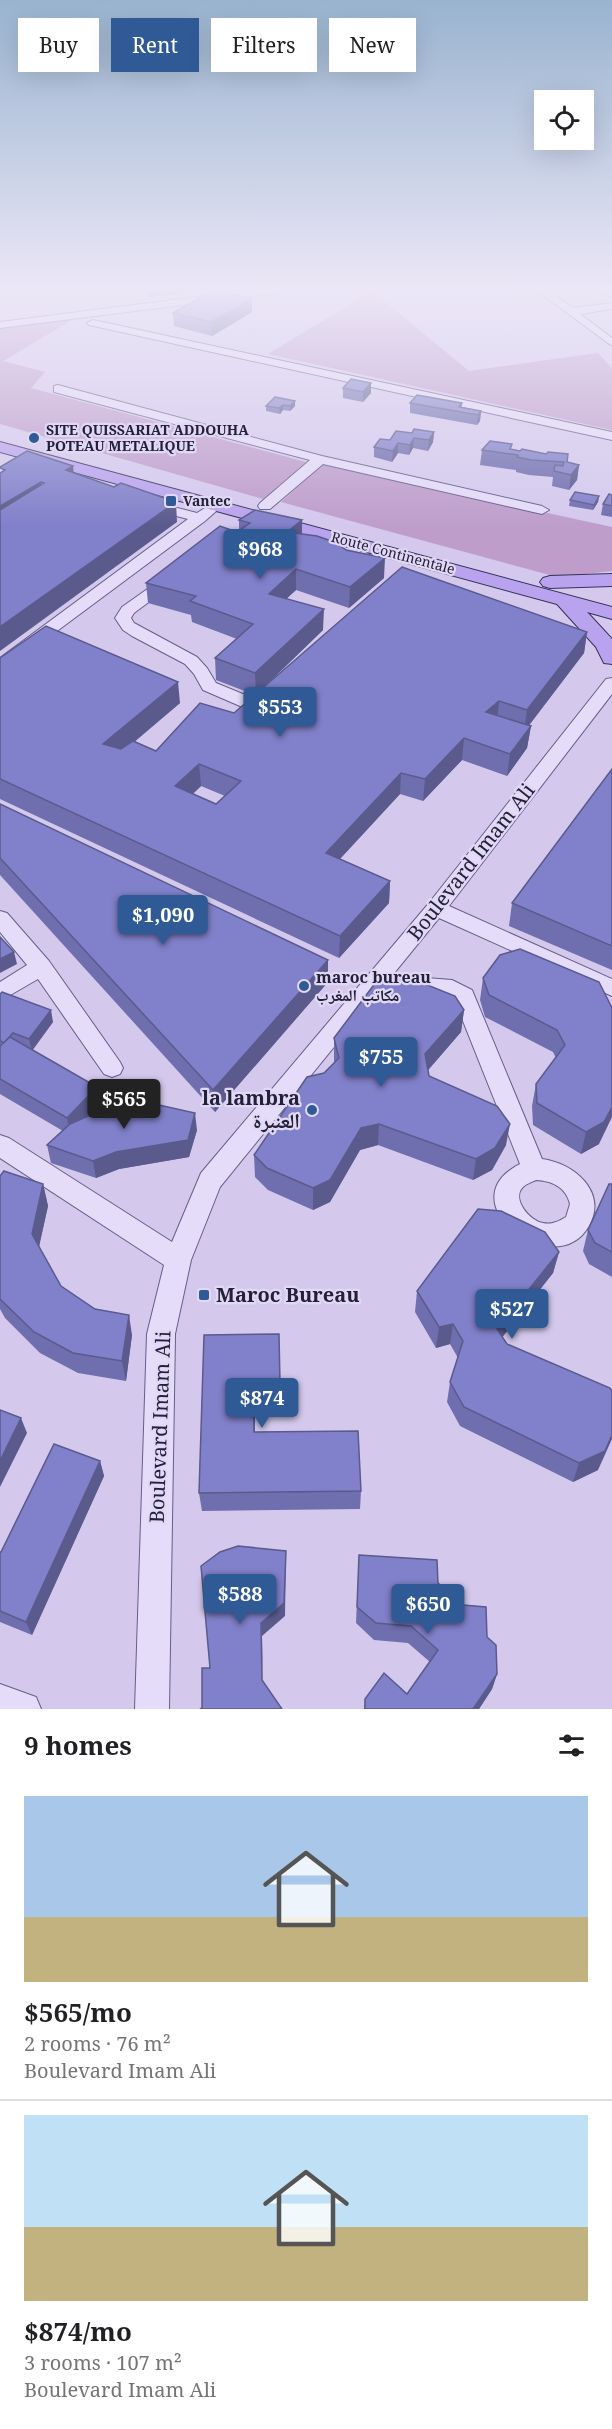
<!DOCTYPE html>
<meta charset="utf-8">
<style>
:root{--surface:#fff;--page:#f2f2f2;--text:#202124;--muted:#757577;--line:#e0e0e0;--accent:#305a96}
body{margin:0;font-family:"Noto Serif","Noto Naskh Arabic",serif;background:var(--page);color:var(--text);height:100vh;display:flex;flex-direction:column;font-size:22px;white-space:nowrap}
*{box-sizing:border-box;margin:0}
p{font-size:20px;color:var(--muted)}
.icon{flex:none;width:33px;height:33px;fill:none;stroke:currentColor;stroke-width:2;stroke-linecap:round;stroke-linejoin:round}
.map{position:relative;height:1709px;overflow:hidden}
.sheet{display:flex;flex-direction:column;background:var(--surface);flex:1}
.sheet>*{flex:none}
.guide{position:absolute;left:18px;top:18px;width:576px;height:54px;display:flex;gap:12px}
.fabs{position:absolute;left:534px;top:90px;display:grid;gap:12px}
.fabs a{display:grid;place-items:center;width:60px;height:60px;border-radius:0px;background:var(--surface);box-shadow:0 6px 24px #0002;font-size:30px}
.price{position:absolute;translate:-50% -51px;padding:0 14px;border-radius:6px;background:var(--accent);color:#fff;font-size:20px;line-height:39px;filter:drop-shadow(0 2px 3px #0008)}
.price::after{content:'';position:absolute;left:50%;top:36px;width:18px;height:14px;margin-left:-9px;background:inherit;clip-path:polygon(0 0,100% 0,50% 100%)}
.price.on{background:#222;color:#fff}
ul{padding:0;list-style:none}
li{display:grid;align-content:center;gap:12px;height:318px;padding:0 24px}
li+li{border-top:2px solid var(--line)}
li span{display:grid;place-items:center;height:186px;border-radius:0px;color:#555}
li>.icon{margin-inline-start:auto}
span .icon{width:108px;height:108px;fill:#fffc;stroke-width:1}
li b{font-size:26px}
h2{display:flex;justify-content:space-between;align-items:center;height:72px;padding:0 24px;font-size:26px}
.pill{padding:0 21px;border-radius:0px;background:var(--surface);box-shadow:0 6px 24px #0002;font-size:21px;line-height:54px}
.pill.on{background:var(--accent);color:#fff}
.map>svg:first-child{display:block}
</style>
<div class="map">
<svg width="612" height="1709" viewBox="0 0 612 1709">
<rect width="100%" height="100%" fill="#d4c9ed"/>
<!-- green -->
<g fill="#be9dcb">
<polygon points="372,291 469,371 598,353 612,368 612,430 268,354"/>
<polygon points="74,319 3,361 45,372 31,388 306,462 263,499 0,424 0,328"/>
<polygon points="323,464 612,527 612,571 557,577 281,502"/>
</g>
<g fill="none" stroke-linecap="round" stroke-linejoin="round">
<!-- minor casing -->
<g stroke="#645e89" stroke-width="2">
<g id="minor">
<polygon points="0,287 29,287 24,290 0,291"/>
<polygon points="276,287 307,287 302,290 0,328 0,322"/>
<polygon points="532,287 544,287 573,308 612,303 612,309 580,314 612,338 612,346"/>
<polygon points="596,287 608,287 612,290 612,298"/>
<polygon points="93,320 612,432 612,440 89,325 87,323"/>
<polygon points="58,385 322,456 542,506 549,510 542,514 323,464 270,509 260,509 258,506 260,503 310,460 54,392 54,386"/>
<polygon points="150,501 197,513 216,501 223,505 205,521 6,669 0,671 0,658 188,519 145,508 143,505 145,502"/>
<path d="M168 576 173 578 176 581 173 584 134 613 131 618 134 623 197 657 207 668 216 683 255 699 263 691H275L277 695C270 705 260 712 247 709L203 690 194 674 185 664 132 636 123 630 115 618 122 607 163 578Z"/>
<polygon points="612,678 612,694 449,906 612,979 612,996 439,918 220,1187 191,1260 175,1334 169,1709 135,1709 147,1334 164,1265 0,1158 0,1135 9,1138 172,1242 201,1173 429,903 606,679"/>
<polygon points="0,911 7,913 49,961 120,1062 123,1068 120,1074 112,1077 104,1074 38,979 0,1001 0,982 27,965 0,932"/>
<path d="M401 976 452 980 472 990 542 1159C574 1163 608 1192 589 1226 555 1285 445 1202 520 1164L455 1001 447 996 393 990 390 984 393 978ZM536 1180C552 1181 566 1187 570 1204L566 1217C559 1221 552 1225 543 1223 530 1221 511 1199 523 1187 526 1184 532 1182 536 1180Z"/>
<polygon points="0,1684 36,1697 41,1709 0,1709"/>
</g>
</g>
<!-- major casing -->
<g stroke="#343257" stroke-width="2">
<g id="major">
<polygon points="0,442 612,607 612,619 587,612 612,639 612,664 604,663 596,647 557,604 0,452"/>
<polygon points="612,574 612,586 550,588 543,586 540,582 543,578 550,576"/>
</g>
</g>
<!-- minor -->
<use href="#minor" fill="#e4dcf8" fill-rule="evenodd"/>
<!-- major -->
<use href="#major" fill="#b9a3ee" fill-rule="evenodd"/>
</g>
<!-- wall -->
<g fill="#6f6eae" fill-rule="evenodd">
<polygon points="145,287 204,287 205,290 149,297 145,292"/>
<polygon points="252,312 212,336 174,326 173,313"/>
<polygon points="371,383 371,393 363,402 343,398 343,388"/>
<polygon points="275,397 295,406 290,411 283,410 280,414 266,411 266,406"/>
<polygon points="410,403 462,403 462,407 481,411 480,421 477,425 410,413"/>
<polygon points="434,432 433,442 428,451 413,448 409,455 398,453 392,462 374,457 374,447 412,433"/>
<polygon points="511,449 579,465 577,480 569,490 552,486 553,477 529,475 516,472 516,470 480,465 482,450"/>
<polygon points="612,495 612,517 601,515 603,504"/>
<polygon points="599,496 598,502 593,510 569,506 570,500"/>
<path d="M239 520 302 534 346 550 384 578 349 608 296 590 286 599 323 630 263 688 587 632 584 653 529 725 531 726 527 748 507 776 462 760 423 801 400 794 340 859 390 881 389 903 339 958 0 799V658L180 703 135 741 156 751 234 713 255 695 216 680 215 658 237 639 192 622 191 615 148 603 146 583 237 532 239 530ZM201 786 225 796 216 804 193 794Z"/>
<polygon points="612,769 612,970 509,926 512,903"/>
<polygon points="0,804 328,960 328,982 215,1112 0,875"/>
<polygon points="483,978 599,982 599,1144 581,1154 533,1125 532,1106 536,1084 556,1058 553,1052 485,1017 480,1000"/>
<polygon points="0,994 53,1022 32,1050 97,1087 100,1104 90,1116 197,1130 189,1157 119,1169 96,1178 51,1163 47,1145 63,1131 0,1094"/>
<polygon points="464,1010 461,1032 428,1070 429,1076 506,1145 492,1170 473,1180 378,1145 360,1150 330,1202 313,1210 268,1190 255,1177 254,1155 334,1063 334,1038"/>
<polygon points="0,1176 43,1184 48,1206 39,1247 61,1286 132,1335 126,1381 78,1373 40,1353 5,1318 0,1309"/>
<polygon points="612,1184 612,1277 589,1264 583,1251 588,1230"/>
<polygon points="559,1252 553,1273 502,1337 598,1470 573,1482 460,1426 447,1402 450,1382 458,1358 450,1344 436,1348 415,1312 417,1291"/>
<polygon points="279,1334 280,1403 255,1403 255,1432 361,1491 360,1509 202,1511 199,1493"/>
<polygon points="100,1461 104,1476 32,1635 0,1622 0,1552 1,1552"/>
<polygon points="359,1555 438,1583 487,1637 497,1674 492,1689 479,1709 364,1709 365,1699 407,1694 430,1662 408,1643 374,1640 356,1623"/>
</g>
<!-- shaded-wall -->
<g fill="#5a5a8d">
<polygon points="155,287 204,287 205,290 149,297 148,288"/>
<polygon points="252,299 252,312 212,336 211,322"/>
<polygon points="371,383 371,393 363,402 363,392"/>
<polygon points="295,401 295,406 290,411 290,406"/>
<polygon points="283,405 283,410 280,414 279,408"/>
<polygon points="481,411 480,421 477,425 478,415"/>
<polygon points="434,432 433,442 428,451 429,440"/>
<polygon points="414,438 413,448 409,455 410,445"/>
<polygon points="398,443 398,453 392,462 393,451"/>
<polygon points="579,465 577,480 569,490 571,475"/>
<polygon points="73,466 75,486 66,470"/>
<polygon points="41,482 44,502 0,528 0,506"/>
<polygon points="599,496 598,502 593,510 594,505"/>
<polygon points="176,502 177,522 0,651 0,627"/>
<polygon points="302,520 302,540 287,532"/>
<polygon points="385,558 384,578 349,608 350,587"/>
<polygon points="296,569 296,590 270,614 269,594"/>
<polygon points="324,609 323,630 256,695 255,673"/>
<polygon points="587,632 584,653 524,732 527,710"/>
<polygon points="178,682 180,703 106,766 103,744"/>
<polygon points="499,701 497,722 486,712"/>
<polygon points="531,726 527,748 507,776 510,754"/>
<polygon points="464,738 462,760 423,801 425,779"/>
<polygon points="199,764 201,786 177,808 175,786"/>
<polygon points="401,773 400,794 325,875 326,853"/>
<polygon points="390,881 389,903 339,958 340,936"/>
<polygon points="14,952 17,964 0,973 0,959"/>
<polygon points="328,960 328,982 215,1112 213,1090"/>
<polygon points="51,1010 53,1022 32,1051 29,1039"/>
<polygon points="464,1010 461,1032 423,1076 425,1054"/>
<polygon points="97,1087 100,1104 71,1136 67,1118"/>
<polygon points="612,1107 612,1117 599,1144 581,1154 586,1132"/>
<polygon points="195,1113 197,1130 189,1157 119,1169 96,1178 93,1161"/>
<polygon points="379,1124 378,1145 360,1150 330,1202 313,1210 313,1188 361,1128"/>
<polygon points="510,1124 506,1145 492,1170 473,1180 476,1159"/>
<polygon points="43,1184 48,1206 37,1255 32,1234"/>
<polygon points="559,1252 553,1273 493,1349 497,1329"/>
<polygon points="129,1315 132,1335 126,1381 122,1361"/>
<polygon points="453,1324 450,1344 436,1348 439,1327"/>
<polygon points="254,1383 255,1403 255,1451 254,1432"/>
<polygon points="21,1418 27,1433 0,1487 0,1461"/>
<polygon points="612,1435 612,1439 598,1470 573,1482 579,1463"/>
<polygon points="100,1461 104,1476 32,1635 26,1622"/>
<polygon points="286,1551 285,1616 262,1636 263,1691 261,1623"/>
<polygon points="497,1674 492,1689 479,1709 473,1709"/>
</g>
<!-- building -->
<g fill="#8180ca" stroke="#5a5a8d" stroke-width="1.5" fill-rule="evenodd">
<polygon points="214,290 252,299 211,322 173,313"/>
<polygon points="351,379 371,383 363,392 343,388"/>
<polygon points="417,395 462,403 459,407 481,411 478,415 410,403"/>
<polygon points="275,397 295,401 290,406 283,405 279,408 266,406"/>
<polygon points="414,429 434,432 429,440 414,438 410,445 398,443 393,451 374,447 380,439 390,440 396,431 412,433"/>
<polygon points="490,441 512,444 510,449 520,451 522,449 546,454 548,452 568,454 567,462 579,465 571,475 554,471 555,465 563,466 564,462 531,460 517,457 518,455 482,450"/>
<polygon points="27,451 73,466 66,470 114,487 121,483 176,502 0,627 0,510 44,483 41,482 0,506 0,473 5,470 0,468 0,467"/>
<polygon points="575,492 599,496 594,505 570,500"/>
<polygon points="609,494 612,495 612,506 603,504"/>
<polygon points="255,510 302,520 287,532 317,536 337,543 346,550 385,558 350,587 296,569 269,594 324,609 255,673 215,658 253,624 190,601 196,596 146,583 220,526 237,532 250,523 239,520"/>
<path d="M402 567 587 632 527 710 499 701 486 712 531 726 510 754 464 738 425 779 401 773 326 853 390 881 340 936 0 779V658L46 626 178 682 103 744 121 749 133 741 156 751 200 703 234 713ZM199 764 241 781 216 804 175 786Z"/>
<polygon points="612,769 612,946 512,903"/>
<polygon points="0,804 328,960 213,1090 0,858"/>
<polygon points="0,937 14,952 0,959"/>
<polygon points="520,949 599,982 612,1008 612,1107 604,1122 586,1132 537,1103 536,1084 565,1045 557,1030 489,995 483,978 500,955"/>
<polygon points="405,976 455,996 464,1010 425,1054 429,1076 497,1106 510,1124 495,1148 476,1159 379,1124 361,1128 330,1180 313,1188 267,1168 254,1155 307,1077 324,1073 339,1058 334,1038 376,982"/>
<polygon points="2,992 51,1010 29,1039 13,1033 4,1043 0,1041 0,994"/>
<polygon points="10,1037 97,1087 67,1118 0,1079 0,1046"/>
<polygon points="150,1103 195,1113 188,1140 116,1152 93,1161 47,1145 70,1124 104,1109"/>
<polygon points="4,1171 43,1184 32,1234 61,1286 95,1309 129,1315 122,1361 73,1353 34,1332 0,1299 0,1176"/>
<polygon points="609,1184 612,1184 612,1252 595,1243 588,1230"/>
<polygon points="478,1209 501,1211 545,1232 559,1252 497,1329 507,1344 610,1388 612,1391 612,1435 605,1451 579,1463 464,1407 450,1382 463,1341 453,1324 439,1327 417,1291"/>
<polygon points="279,1334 280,1383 254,1383 254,1432 358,1431 361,1491 199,1493 204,1335"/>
<polygon points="0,1410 21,1418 0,1461"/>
<polygon points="54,1444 100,1461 26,1622 0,1611 0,1552 1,1552"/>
<polygon points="238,1546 286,1551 284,1603 261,1623 262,1680 282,1709 200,1709 202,1708 202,1668 210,1668 201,1566 220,1552"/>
<polygon points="359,1555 437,1560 438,1583 463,1605 486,1607 487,1637 496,1645 497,1674 473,1709 365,1709 365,1699 384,1673 407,1694 438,1650 411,1626 376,1623 357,1607"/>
</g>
<!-- sky -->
<linearGradient id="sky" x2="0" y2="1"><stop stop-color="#99b3cf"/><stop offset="0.55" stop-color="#ece7f7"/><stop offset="1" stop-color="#ece7f7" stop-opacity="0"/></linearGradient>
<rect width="612" height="526" fill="url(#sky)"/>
<!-- markers -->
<g fill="#305a96" stroke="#e1d8f5" stroke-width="2">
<circle cx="34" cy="438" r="6"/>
<rect x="165" y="495" width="12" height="12" rx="3"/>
<circle cx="304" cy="986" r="6"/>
<circle cx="312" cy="1110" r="6"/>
<rect x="198" y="1289" width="12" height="12" rx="3"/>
</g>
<g text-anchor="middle" stroke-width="4.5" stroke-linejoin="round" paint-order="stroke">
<!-- far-poi labels -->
<g font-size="14" font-weight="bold" fill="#23213a" stroke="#e1d8f5" text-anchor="start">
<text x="46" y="435">SITE QUISSARIAT ADDOUHA<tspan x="46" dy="16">POTEAU METALIQUE</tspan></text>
<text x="183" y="506">Vantec</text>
</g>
<!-- far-street labels -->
<g font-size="14" fill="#23213a" stroke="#e1d8f5">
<text transform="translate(393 553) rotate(15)" y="5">Route Continentale</text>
</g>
<!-- poi labels -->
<g font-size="16" font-weight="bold" fill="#23213a" stroke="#e1d8f5" text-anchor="start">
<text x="316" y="983">maroc bureau<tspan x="316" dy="18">مكاتب المغرب</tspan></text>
</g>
<!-- near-street labels -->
<g font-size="20" fill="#23213a" stroke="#e1d8f5">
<text transform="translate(471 862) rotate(-52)" y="7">Boulevard Imam Ali</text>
<text transform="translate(160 1427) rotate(-88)" y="7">Boulevard Imam Ali</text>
</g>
<!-- near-poi labels -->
<g font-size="20" font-weight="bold" fill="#23213a" stroke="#e1d8f5" text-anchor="end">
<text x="300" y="1105">la lambra<tspan x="300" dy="23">العنبرة</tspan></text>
<text x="216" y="1302" text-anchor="start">Maroc Bureau</text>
</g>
</g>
</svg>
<div class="fabs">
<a><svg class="icon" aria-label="locate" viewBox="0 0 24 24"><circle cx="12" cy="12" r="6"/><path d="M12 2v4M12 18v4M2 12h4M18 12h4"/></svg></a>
</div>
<b class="price" style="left:260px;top:580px">$968</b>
<b class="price" style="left:280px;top:738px">$553</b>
<b class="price" style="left:163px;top:946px">$1,090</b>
<b class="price" style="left:381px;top:1088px">$755</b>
<b class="price on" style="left:124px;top:1130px">$565</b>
<b class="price" style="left:512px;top:1340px">$527</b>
<b class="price" style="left:262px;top:1429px">$874</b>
<b class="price" style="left:240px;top:1625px">$588</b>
<b class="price" style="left:428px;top:1635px">$650</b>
<div class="guide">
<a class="pill">Buy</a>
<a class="pill on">Rent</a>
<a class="pill">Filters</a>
<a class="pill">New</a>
</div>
</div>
<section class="sheet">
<h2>9 homes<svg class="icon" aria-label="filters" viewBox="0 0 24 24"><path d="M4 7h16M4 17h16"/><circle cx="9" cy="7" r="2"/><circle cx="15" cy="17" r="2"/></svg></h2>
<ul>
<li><span style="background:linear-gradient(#a9c7e8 65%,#c2b280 0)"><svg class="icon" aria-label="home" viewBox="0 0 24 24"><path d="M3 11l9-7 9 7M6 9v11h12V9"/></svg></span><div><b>$565/mo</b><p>2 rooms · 76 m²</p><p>Boulevard Imam Ali</p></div></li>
<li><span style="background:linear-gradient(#bfe0f5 60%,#c2b280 0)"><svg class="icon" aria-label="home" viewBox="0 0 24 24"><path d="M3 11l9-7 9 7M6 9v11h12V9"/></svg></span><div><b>$874/mo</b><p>3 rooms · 107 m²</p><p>Boulevard Imam Ali</p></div></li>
</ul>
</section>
